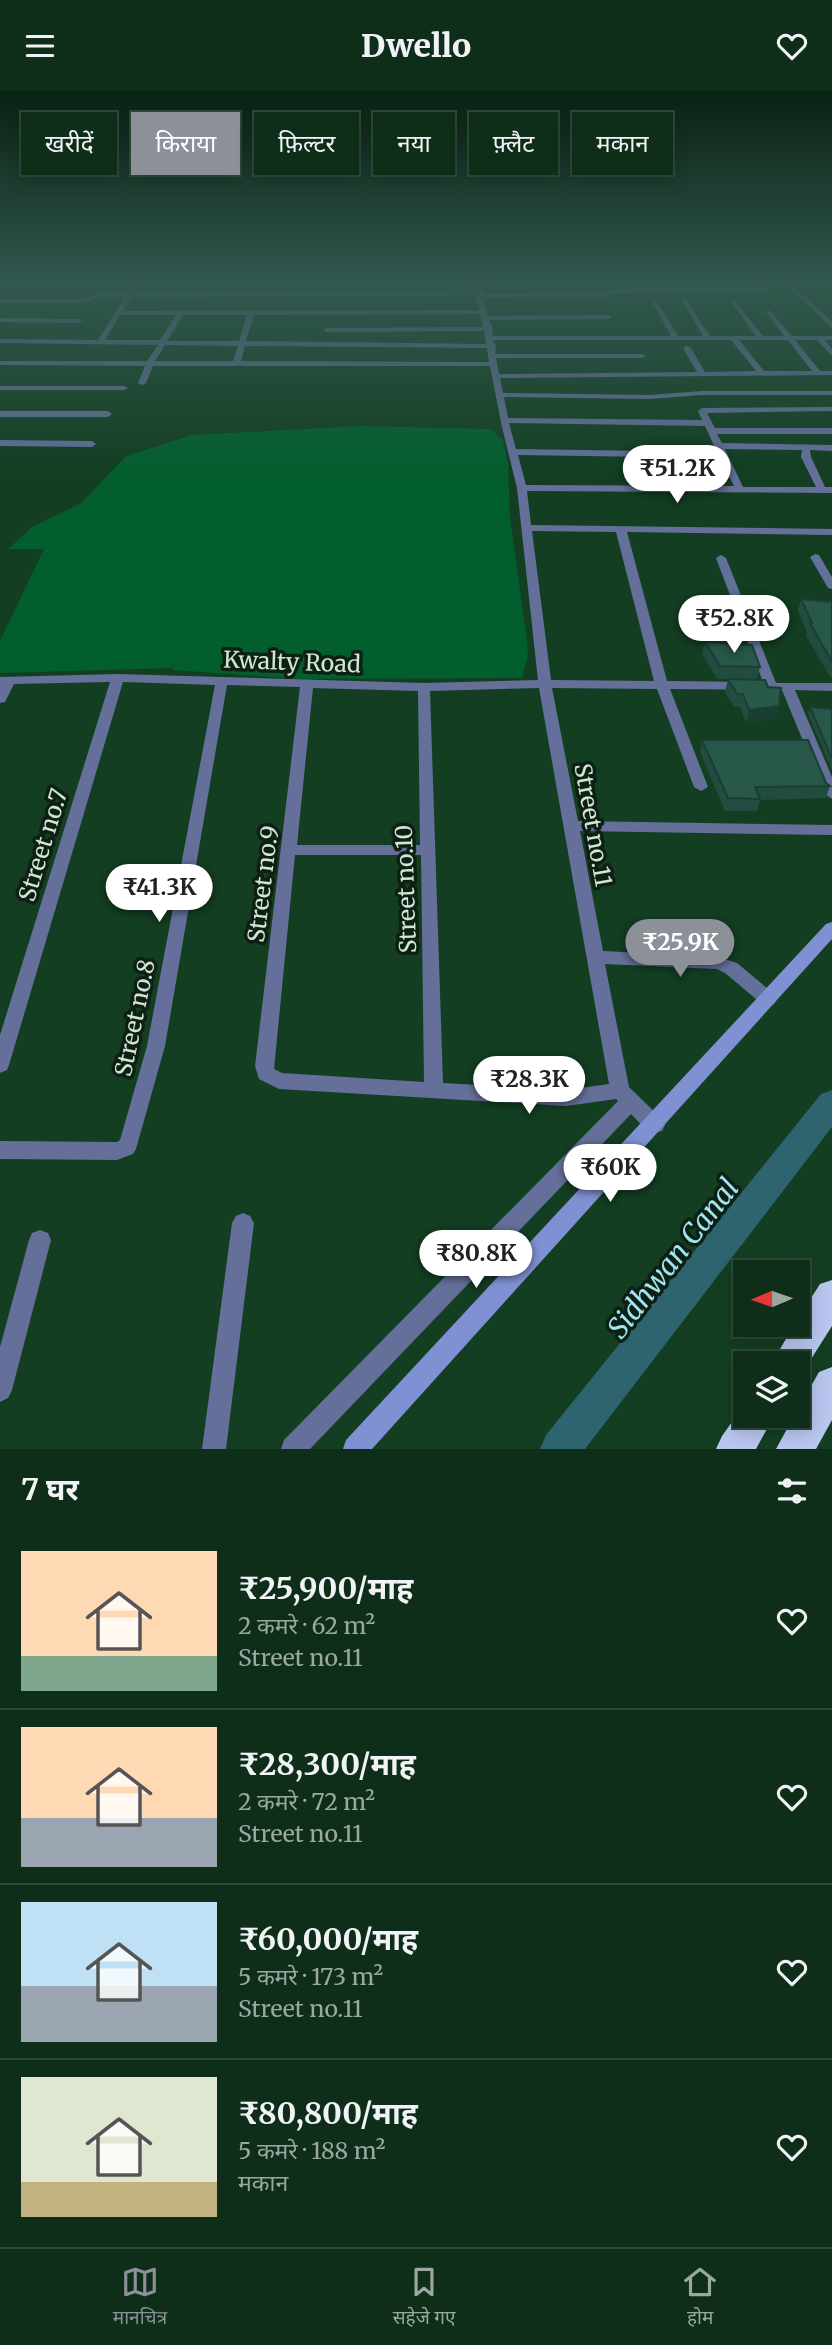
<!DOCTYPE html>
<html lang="hi">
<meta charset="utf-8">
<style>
:root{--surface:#0e2e1a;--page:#1c3a27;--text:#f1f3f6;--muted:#9ba8a2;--line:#2e4a39;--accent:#8c9099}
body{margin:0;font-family:Merriweather,"Noto Sans Devanagari",serif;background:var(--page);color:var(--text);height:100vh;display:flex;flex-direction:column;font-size:26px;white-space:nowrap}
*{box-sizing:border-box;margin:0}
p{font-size:23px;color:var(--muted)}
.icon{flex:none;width:38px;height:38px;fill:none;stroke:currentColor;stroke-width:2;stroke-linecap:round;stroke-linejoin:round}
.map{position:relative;height:1358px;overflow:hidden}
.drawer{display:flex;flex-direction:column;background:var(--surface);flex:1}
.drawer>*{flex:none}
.hud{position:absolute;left:21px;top:21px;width:791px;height:63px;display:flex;gap:14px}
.needle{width:46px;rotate:268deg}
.buttons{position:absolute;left:733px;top:1169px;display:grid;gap:14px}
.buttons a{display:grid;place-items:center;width:77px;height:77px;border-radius:0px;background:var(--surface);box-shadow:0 4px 18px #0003,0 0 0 2px var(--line);font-size:35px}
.price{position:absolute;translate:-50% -60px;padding:0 16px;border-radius:24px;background:#fff;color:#222;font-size:23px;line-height:46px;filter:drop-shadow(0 2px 4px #0008)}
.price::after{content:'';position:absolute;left:50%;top:42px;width:21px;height:16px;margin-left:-10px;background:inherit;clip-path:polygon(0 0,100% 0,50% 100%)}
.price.current{background:var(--accent);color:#fff}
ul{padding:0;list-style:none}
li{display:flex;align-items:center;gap:21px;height:175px;padding:0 21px}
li+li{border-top:2px solid var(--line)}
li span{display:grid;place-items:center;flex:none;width:196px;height:140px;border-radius:0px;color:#555}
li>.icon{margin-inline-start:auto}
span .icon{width:84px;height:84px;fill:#fffc;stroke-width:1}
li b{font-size:30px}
h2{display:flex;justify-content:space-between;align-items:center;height:84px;padding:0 21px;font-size:30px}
.pill{padding:0 24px;border-radius:0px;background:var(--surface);box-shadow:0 4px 18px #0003,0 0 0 2px var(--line);font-size:24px;line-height:63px}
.pill.current{background:var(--accent);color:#fff}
header{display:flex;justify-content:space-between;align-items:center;height:91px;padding:0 21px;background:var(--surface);font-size:32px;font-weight:800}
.menu{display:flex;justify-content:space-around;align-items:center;height:98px;border-top:2px solid var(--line);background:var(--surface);font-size:19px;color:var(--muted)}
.menu a{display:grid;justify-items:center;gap:4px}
.menu .current{color:var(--accent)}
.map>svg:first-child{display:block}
</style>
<header><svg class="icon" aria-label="menu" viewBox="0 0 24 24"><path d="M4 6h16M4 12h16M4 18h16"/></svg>Dwello<svg class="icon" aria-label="heart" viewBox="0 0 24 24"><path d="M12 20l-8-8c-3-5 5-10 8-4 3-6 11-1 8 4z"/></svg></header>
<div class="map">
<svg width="832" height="1358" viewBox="0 0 832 1358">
<rect width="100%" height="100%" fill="#133e22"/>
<!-- green -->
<polygon fill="#035e2d" points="359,335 490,338 503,349 508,373 510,426 527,550 528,564 522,587 302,588 173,579 173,577 0,582 0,550 44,458 8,458 32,436 80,413 126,365 192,344"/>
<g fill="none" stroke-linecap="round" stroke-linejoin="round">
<!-- canal -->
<polygon fill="#2e646f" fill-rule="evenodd" points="832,999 832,1036 585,1358 540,1358 546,1344 821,1003"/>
<!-- street -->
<g fill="#64709a" fill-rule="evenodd">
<path d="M133 193H139L134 202 476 200 475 193H481L483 203 602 202 614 198H763L759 193H765L770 201 615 202 603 206 484 207 488 225 609 224 612 226 609 228 489 229 493 238 492 245H671L652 210 655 208 678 245H703L682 209 685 207 710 245H756L731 211 734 209 763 245H784L766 221 769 219 792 245H832V249H825L832 258V265L817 249H795L820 280H832V284L500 287 503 302 650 304 702 300H832V304H702L650 308 504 306 508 327 702 329 698 320 702 317 832 316V320L707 322 715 337H832V343H717L722 352 832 354V360L810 359 811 366 825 396H832V402L527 400 531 434 832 438V444L627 441 667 590 763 591 716 467 721 464 726 467 776 592H832V600L795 599 832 686V708L825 703 782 599 670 598 708 696 701 700 694 696 657 598 552 597 578 730 832 734V744L580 740 603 860 719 866 737 872 774 903 777 908 774 913 768 915 762 913 725 882 717 878 605 873 629 996 662 1028 665 1034 662 1040C648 1045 640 1032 631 1023L310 1358H281L284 1349 618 1010 616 1008 566 1015 279 998 259 988 255 975 300 596 227 594 165 955 136 1058 133 1063 117 1069 0 1068V1050L117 1051 120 1049 147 955 215 594 123 591 9 974 7 979 0 982V944L110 591 14 593 5 611 0 612V586L118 583 424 592 538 589 517 397 502 336 490 275H153L146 292 142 294 138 292 145 275 0 274V270H147L158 254 0 252V248L98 249 125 206H104L82 212H0V208H82L104 202H127ZM475 204 480 219 123 220 131 206ZM480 223 483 236 327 237 323 239 327 241 484 240 486 253 246 250 254 224ZM120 224H176L160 249H105ZM183 224H247L239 250H167ZM493 249H731L756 280 705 281 691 257 687 255 683 257 697 281 499 283 496 267H642L646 265 642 263H495L496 255ZM739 249H788L812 280H764ZM165 254 238 255 233 270H155ZM245 255 487 257 489 271 241 270ZM509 332 705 335 717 361 516 358ZM725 358 802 359 801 366 816 396H743ZM518 364 720 367 734 395 526 394ZM532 440 616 441 654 590 551 589ZM313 597 418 600 420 754H297ZM539 597 609 993 566 999 443 992 430 600ZM295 764H421L424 991 282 982 274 978Z"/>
<polygon points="789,194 793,194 832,231 832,237 789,196"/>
<polygon points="0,227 79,228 82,230 79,232 0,231"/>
<polygon points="0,295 124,295 128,297 124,299 0,299"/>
<polygon points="0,320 108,320 112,323 108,326 0,326"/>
<polygon points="0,349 92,350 96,353 92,356 0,355"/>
<polygon points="815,463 819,464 832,486 832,498 828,497 810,466"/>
<polygon points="243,1122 250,1125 254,1132 226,1358 202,1358 232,1132 236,1125"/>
<polygon points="40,1139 48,1142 51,1149 12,1299 8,1307 0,1311 0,1256 29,1149 32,1142"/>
</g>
<!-- secondary -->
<polygon fill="#7f91d3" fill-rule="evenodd" points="832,831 832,848 372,1358 343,1358 346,1349 826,833"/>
<!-- highway -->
<g fill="#b9c6ef" fill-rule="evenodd">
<polygon points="832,1189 832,1235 801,1284 798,1286 798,1272 772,1272 794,1234 798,1234 798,1227 820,1193"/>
<polygon points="832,1276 832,1329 816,1358 776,1358 794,1325 798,1325 798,1318 819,1281"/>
<polygon points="746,1311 746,1325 774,1325 756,1358 716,1358 722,1345"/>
</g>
</g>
<!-- wall -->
<g fill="#224c40">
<polygon points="801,508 832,511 832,587 831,587 806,545 807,541 798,520"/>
<polygon points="705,551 760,576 757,588 717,588 702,563"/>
<polygon points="728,588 768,596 779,615 776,628 746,632 740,616 734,616 725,601"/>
<polygon points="810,616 832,618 832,679 808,623"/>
<polygon points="702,649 826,692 830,695 826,707 760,709 757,720 725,720 700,661"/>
</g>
<!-- shaded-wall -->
<polygon fill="#1b3e34" points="779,615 776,628 746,632 749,619"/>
<!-- building -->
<g fill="#27584a" stroke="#1b3e34" stroke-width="2">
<polygon points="801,508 832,511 832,571 810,532 812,532"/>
<polygon points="705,551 752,554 760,576 720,575"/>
<polygon points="728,588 765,589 768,596 781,597 779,615 749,619 743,603 737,603"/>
<polygon points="810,616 832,618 832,668"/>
<polygon points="702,649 808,649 826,692 830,695 755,696 760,708 728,707"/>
</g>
<!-- sky -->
<linearGradient id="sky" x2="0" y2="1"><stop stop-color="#0a2213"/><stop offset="0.5" stop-color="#33584f"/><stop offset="1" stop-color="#33584f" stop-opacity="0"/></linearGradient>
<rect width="832" height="383" fill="url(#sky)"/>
<g text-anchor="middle" stroke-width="7" stroke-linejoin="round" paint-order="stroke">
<!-- street labels -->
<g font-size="23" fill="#d0e7d5" stroke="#0e2014">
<text transform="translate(292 571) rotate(2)" y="8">Kwalty Road</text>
<text transform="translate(593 734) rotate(80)" y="8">Street no.11</text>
<text transform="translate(43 754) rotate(-73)" y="8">Street no.7</text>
<text transform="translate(263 793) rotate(-83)" y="8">Street no.9</text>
<text transform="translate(406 798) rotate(-92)" y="8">Street no.10</text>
<text transform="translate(135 927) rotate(-78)" y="8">Street no.8</text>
</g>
<!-- near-water labels -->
<g font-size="28" font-style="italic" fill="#a0e5f3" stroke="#0e2014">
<text transform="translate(673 1167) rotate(-52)" y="10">Sidhwan Canal</text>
</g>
</g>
</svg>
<div class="buttons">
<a><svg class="needle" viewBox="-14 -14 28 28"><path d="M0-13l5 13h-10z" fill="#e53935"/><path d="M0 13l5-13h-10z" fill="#9ba8a2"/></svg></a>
<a><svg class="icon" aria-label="layers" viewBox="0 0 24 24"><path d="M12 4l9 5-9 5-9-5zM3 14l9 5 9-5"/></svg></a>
</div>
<b class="price" style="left:677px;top:414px">₹51.2K</b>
<b class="price" style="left:734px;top:564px">₹52.8K</b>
<b class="price" style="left:159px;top:833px">₹41.3K</b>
<b class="price current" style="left:680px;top:888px">₹25.9K</b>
<b class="price" style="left:529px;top:1025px">₹28.3K</b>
<b class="price" style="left:610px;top:1113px">₹60K</b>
<b class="price" style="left:476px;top:1199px">₹80.8K</b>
<div class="hud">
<a class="pill">खरीदें</a>
<a class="pill current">किराया</a>
<a class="pill">फ़िल्टर</a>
<a class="pill">नया</a>
<a class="pill">फ़्लैट</a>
<a class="pill">मकान</a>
</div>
</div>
<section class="drawer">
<h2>7 घर<svg class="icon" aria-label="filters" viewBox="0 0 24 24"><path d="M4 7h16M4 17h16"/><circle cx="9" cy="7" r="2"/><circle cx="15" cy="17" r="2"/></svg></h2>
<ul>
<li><span style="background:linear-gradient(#ffd9b3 75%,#7fa58c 0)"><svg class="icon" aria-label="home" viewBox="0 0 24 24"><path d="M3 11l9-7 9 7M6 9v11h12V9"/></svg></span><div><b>₹25,900/माह</b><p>2 कमरे · 62 m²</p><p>Street no.11</p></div><svg class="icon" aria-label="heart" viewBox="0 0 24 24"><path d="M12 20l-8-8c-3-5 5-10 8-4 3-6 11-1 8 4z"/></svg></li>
<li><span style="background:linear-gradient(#ffd9b3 65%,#9aa5b1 0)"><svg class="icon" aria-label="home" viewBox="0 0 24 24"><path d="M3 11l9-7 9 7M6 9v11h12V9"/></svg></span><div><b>₹28,300/माह</b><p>2 कमरे · 72 m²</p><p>Street no.11</p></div><svg class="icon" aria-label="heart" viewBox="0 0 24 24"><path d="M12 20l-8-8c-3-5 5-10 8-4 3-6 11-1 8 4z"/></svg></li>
<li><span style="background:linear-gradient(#bfe0f5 60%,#9aa5b1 0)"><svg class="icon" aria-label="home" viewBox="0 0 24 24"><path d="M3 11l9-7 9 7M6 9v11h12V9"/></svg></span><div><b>₹60,000/माह</b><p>5 कमरे · 173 m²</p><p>Street no.11</p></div><svg class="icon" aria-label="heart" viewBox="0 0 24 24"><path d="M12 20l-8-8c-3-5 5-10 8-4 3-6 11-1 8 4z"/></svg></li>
<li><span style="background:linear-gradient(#dfe7d0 75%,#c2b280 0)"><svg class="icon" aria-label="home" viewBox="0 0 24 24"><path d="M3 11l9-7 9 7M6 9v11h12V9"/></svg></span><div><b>₹80,800/माह</b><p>5 कमरे · 188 m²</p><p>मकान</p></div><svg class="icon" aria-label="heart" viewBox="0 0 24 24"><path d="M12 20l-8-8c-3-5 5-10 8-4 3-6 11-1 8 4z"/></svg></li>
</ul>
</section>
<nav class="menu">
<a class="current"><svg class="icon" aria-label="map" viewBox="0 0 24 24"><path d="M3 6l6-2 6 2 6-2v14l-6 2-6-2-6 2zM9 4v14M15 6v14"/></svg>मानचित्र</a>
<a><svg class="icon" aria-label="saved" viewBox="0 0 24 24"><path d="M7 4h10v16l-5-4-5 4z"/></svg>सहेजे गए</a>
<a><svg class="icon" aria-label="home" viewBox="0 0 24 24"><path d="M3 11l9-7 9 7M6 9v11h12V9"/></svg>होम</a>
</nav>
